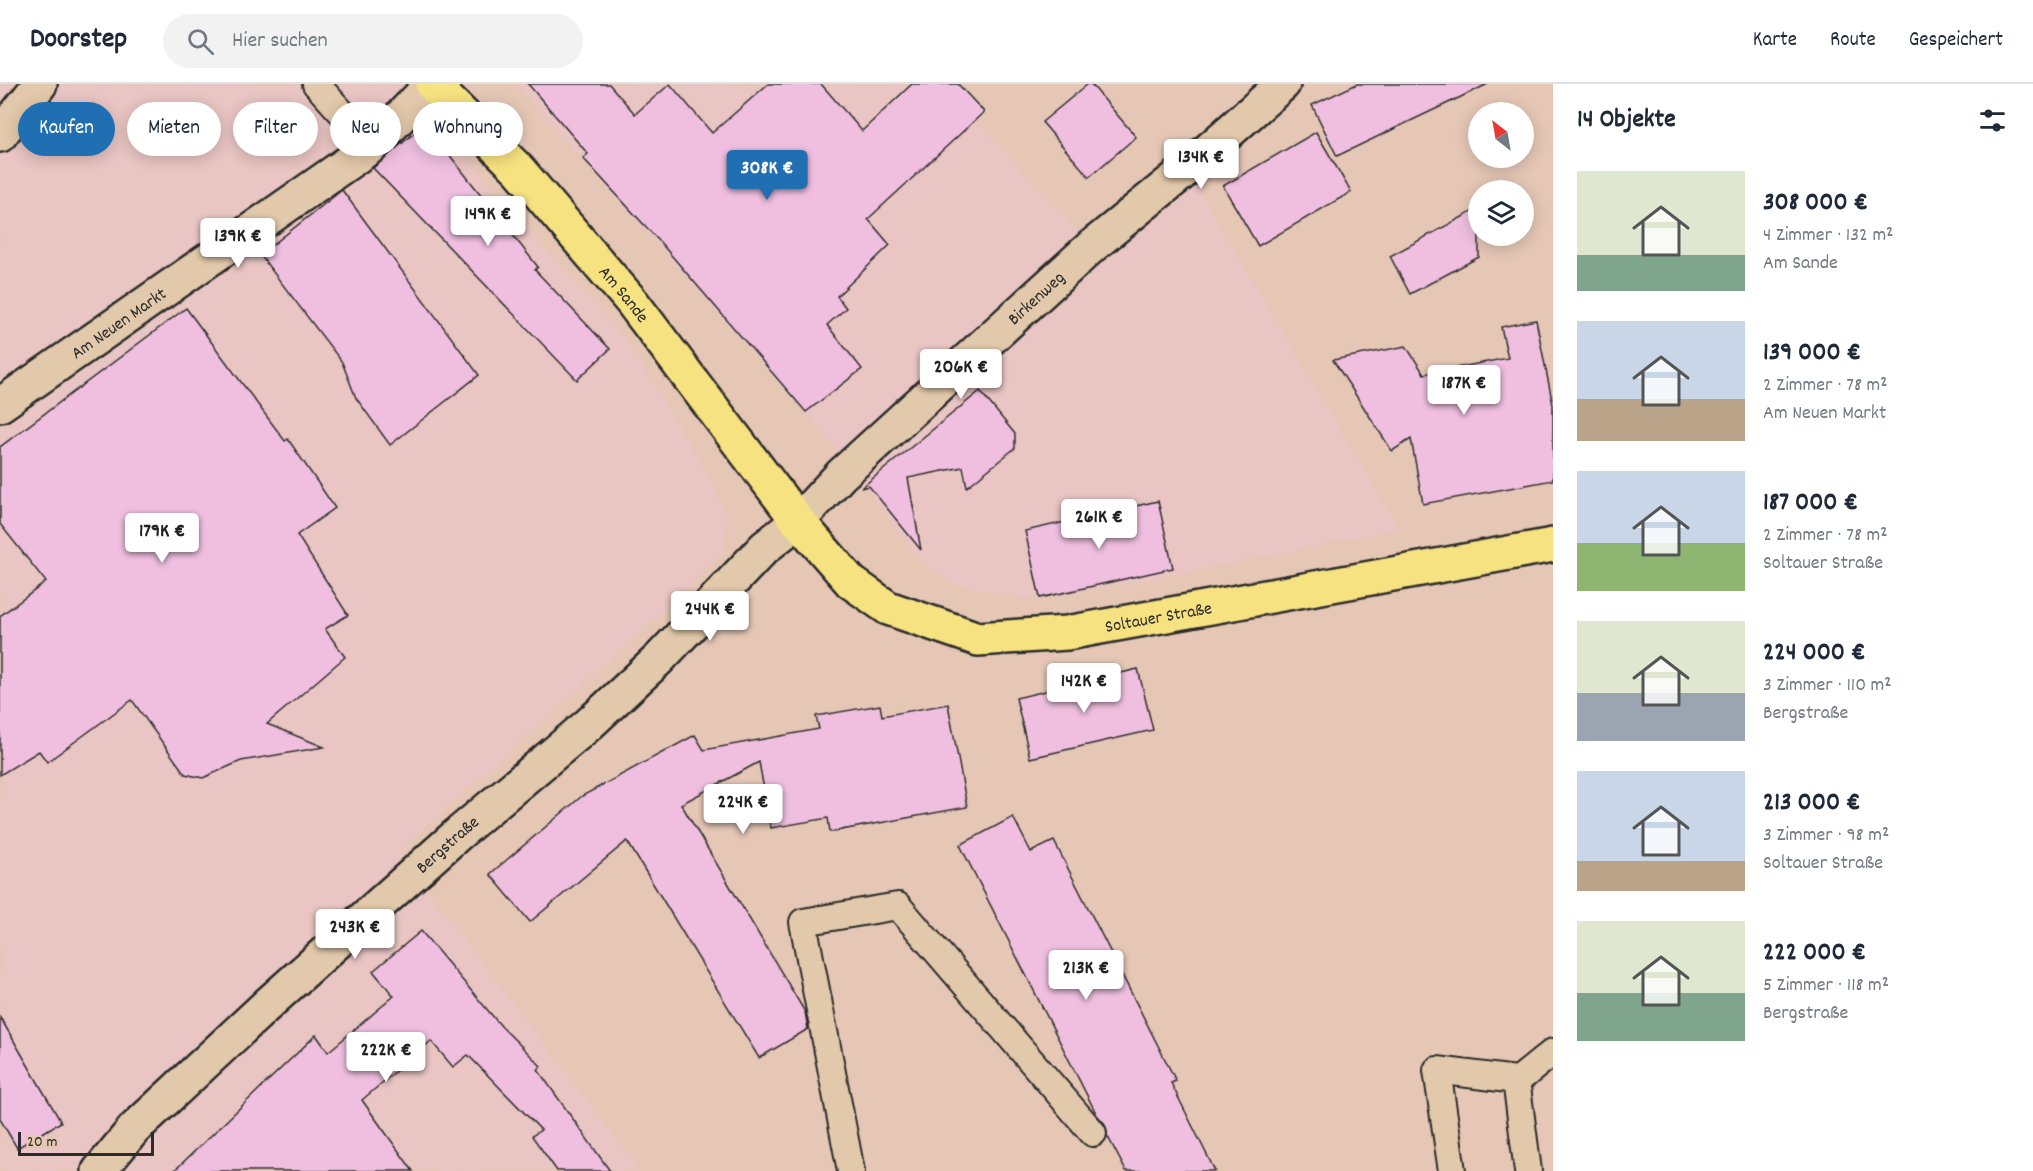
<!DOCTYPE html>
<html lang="de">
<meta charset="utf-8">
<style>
:root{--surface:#fff;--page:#f2f2f3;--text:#1f2937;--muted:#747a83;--line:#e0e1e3;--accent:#1f6fb2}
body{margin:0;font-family:Dekko,sans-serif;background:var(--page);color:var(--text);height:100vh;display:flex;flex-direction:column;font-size:22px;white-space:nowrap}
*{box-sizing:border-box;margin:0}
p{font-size:20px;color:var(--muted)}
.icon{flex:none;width:33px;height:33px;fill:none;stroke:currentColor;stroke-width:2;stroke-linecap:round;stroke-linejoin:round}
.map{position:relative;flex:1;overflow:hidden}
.drawer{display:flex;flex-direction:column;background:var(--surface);width:480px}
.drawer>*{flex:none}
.top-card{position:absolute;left:18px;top:18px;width:570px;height:54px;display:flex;gap:12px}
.needle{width:39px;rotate:329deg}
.buttons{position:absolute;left:1468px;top:18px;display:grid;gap:12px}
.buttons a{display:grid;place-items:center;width:66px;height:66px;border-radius:50%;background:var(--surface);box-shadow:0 3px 15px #0003;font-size:30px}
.scale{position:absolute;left:18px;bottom:15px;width:136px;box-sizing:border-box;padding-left:6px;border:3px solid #2b2b2b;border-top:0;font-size:16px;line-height:21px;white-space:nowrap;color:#2b2b2b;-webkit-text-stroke:4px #e3c9ab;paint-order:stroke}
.price{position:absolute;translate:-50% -51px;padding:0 14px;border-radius:6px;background:#fff;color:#222;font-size:20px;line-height:39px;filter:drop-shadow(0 2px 3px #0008)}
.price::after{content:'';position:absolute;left:50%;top:36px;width:18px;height:14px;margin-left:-9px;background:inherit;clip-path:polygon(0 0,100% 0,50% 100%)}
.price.current{background:var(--accent);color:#fff}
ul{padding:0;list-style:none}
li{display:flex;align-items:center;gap:18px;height:150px;padding:0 24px}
li span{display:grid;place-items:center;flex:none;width:168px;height:120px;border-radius:0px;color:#555}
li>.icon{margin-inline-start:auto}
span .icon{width:72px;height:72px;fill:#fffc;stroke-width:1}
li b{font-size:26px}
h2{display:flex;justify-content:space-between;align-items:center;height:72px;padding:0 24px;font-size:26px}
.tag{padding:0 21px;border-radius:27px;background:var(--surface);box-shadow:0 3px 15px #0003;font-size:21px;line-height:54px}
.tag.current{background:var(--accent);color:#fff}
header{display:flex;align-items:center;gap:36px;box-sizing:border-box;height:84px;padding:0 30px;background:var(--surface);border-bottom:2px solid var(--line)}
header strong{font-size:28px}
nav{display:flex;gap:33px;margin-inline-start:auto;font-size:21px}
.search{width:420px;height:54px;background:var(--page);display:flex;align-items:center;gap:15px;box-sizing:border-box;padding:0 21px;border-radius:33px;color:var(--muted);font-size:22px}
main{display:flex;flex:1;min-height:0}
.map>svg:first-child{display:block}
</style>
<header>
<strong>Doorstep</strong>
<div class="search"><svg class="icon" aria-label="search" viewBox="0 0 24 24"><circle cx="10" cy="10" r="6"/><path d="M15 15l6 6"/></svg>Hier suchen</div>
<nav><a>Karte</a><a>Route</a><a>Gespeichert</a></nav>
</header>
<main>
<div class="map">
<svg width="1553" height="1087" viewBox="0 0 1553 1087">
<rect width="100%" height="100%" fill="#e6c7b6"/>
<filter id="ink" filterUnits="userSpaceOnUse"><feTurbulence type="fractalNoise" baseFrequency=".0167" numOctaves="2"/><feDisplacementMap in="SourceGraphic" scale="12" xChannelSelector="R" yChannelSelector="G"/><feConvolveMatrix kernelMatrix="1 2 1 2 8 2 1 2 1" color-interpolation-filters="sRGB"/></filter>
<g filter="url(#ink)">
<!-- built -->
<g fill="#e9c5c3">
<polygon points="0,0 393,0 428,29 629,260 710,394 727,433 723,469 625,562 398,767 638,1083 635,1087 0,1087"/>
<polygon points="516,0 943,0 1091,163 1187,85 1399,445 1128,500 1025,514 951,499 919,474 833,361"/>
</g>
<!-- building -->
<g fill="#f0bfe0" stroke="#2b2b2b" stroke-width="1.5">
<polygon points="528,0 609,0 635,30 670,0 712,49 768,0 821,0 862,47 912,0 958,0 984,28 868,135 890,161 837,212 846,224 827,241 862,285 806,328 659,157 583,74 588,70"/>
<polygon points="1088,0 1091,0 1136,53 1089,93 1042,38"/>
<polygon points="1357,0 1488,0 1337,72 1312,21"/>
<polygon points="425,40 538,183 535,186 610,265 577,296 373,84"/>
<polygon points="1316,48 1351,108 1258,162 1223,102"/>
<polygon points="342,106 479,291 390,361 356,314 342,278 260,171"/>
<polygon points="1479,124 1479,173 1410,210 1390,172"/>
<polygon points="186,224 285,357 288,355 335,424 297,451 348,531 325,545 345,573 267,640 324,663 241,677 203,694 185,690 132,616 47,678 39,667 0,691 0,532 46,498 0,440 0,363"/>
<polygon points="1536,236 1553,321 1553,396 1423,420 1411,355 1392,367 1333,276 1406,262 1424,290 1508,274 1501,243"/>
<polygon points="980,307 1015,350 1015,364 967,403 963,383 908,394 921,466 869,402 861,404"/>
<polygon points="1158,417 1173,484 1040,514 1025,447"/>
<polygon points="1138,585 1153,646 1030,674 1016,614"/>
<polygon points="948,620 967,723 830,748 828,734 771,744 759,678 681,720 805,928 808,945 759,974 627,757 530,838 490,790 582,712 695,651 704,666 819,645 816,632 880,621 882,632"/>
<polygon points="1013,733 1031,768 1054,757 1176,997 1171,999 1215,1087 1126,1087 1107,1051 1105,1040 1097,1031 960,761"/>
<polygon points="421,847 501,942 541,982 538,986 610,1087 557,1087 532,1052 541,1046 468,971 453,983 431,957 362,1016 413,1087 174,1087 316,951 328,968 394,912 373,887"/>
<polygon points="0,933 61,1038 17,1064 0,1035"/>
</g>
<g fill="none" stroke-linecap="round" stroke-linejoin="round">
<!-- lane casing -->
<g stroke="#2b2b2b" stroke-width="30">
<g id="lane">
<polyline points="316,0 372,62"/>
<polyline points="1516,998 1553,968"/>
<polyline points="851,1087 803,838 898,822 1093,1049"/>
<polyline points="1452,1087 1437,986 1516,996 1528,1087"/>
</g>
</g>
<!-- street casing -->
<g stroke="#2b2b2b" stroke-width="38">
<g id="street">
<polyline points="0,51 40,0"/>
<path id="s1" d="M0 321 372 62 432 0"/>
<path id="s2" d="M99 1087 134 1045 269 919 458 750 588 641 659 575 764 464 798 437 841 391 1091 163 1187 85 1283 0"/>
</g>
</g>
<!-- primary casing -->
<g stroke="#2b2b2b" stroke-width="38">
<g id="primary">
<path id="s3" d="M432 0 519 86 632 218 798 437 851 498 888 524 978 555 1067 549 1553 461"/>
</g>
</g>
<!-- lane -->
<use href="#lane" stroke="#e3c9ab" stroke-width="26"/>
<!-- street -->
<use href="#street" stroke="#e3c9ab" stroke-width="33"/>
<!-- primary -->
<use href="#primary" stroke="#f7e281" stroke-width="33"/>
</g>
</g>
<g text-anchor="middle" stroke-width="4.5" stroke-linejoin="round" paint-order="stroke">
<!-- street labels -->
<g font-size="18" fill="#2b2b2b" stroke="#e3c9ab">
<text dy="6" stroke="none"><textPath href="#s3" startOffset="285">Am Sande</textPath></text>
<text dy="6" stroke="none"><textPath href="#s2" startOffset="1282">Birkenweg</textPath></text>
<text dy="6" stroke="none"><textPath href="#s1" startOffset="144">Am Neuen Markt</textPath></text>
<text dy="6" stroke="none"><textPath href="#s3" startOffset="974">Soltauer Straße</textPath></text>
<text dy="6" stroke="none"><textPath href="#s2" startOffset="478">Bergstraße</textPath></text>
</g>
</g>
</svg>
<div class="buttons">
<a><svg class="needle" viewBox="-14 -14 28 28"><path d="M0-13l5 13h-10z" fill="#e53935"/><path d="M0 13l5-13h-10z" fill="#747a83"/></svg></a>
<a><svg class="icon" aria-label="layers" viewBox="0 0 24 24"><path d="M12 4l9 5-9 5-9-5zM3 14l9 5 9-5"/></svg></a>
</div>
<div class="scale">20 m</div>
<b class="price" style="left:1201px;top:106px">134K €</b>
<b class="price current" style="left:767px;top:117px">308K €</b>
<b class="price" style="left:488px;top:163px">149K €</b>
<b class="price" style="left:238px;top:185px">139K €</b>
<b class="price" style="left:961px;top:316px">206K €</b>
<b class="price" style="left:1464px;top:332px">187K €</b>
<b class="price" style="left:1099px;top:466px">261K €</b>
<b class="price" style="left:162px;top:480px">179K €</b>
<b class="price" style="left:710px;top:558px">244K €</b>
<b class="price" style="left:1084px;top:630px">142K €</b>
<b class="price" style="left:743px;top:751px">224K €</b>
<b class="price" style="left:355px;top:876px">243K €</b>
<b class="price" style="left:1086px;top:917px">213K €</b>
<b class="price" style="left:386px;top:999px">222K €</b>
<div class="top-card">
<a class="tag current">Kaufen</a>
<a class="tag">Mieten</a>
<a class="tag">Filter</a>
<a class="tag">Neu</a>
<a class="tag">Wohnung</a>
</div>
</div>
<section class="drawer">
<h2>14 Objekte<svg class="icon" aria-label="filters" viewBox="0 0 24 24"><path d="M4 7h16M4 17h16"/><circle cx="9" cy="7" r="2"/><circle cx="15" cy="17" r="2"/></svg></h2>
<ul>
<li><span style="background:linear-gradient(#dfe7d0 70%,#7fa58c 0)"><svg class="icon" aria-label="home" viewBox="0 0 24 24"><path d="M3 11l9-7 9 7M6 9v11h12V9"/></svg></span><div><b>308 000 €</b><p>4 Zimmer · 132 m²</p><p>Am Sande</p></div></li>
<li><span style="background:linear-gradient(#c9d6e8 65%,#b9a48a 0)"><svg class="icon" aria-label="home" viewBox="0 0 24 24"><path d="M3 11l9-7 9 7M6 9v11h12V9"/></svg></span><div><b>139 000 €</b><p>2 Zimmer · 78 m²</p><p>Am Neuen Markt</p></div></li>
<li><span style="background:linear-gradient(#c9d6e8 60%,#8fb573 0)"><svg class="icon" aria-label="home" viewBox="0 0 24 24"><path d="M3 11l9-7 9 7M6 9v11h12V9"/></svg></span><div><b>187 000 €</b><p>2 Zimmer · 78 m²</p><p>Soltauer Straße</p></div></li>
<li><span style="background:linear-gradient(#dfe7d0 60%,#9aa5b1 0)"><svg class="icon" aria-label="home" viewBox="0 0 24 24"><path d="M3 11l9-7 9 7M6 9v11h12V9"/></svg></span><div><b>224 000 €</b><p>3 Zimmer · 110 m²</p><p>Bergstraße</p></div></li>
<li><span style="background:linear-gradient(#c9d6e8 75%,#b9a48a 0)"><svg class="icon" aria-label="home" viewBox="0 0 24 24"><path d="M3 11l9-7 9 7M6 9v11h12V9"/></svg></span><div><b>213 000 €</b><p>3 Zimmer · 98 m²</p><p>Soltauer Straße</p></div></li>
<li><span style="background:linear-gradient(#dfe7d0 60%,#7fa58c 0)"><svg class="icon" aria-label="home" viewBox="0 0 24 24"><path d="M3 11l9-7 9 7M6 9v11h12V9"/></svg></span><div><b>222 000 €</b><p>5 Zimmer · 118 m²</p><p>Bergstraße</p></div></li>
</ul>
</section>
</main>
